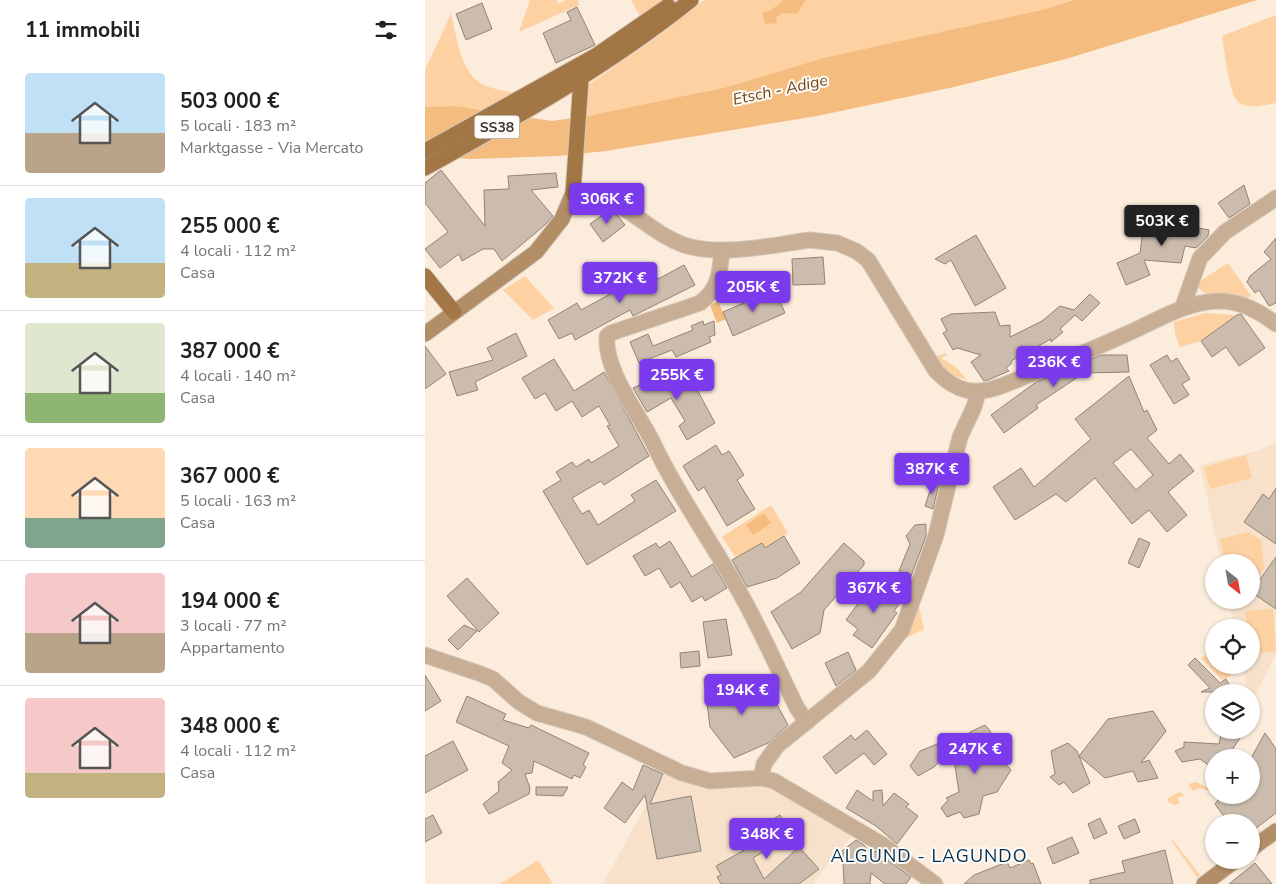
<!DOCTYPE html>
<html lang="it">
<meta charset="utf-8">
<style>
:root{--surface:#fff;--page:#f2f2f2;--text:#202124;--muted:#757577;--line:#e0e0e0;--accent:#7c3aed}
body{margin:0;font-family:"Nunito Sans",sans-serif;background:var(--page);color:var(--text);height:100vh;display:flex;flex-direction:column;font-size:19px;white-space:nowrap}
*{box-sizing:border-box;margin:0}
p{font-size:16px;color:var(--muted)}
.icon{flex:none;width:28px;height:28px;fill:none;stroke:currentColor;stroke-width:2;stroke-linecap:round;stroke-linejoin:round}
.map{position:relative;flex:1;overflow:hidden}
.drawer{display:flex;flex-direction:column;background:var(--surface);width:425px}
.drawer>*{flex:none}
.needle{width:32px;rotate:149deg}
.tools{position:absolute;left:780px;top:554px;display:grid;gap:10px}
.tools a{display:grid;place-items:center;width:55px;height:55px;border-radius:50%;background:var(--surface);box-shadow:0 1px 4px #0004;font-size:25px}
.price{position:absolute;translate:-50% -42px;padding:0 11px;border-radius:5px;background:var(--accent);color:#fff;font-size:16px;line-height:32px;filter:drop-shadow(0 1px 2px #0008)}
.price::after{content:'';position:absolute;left:50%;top:30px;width:15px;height:11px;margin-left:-8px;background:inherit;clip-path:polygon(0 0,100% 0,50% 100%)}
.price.active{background:#222;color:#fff}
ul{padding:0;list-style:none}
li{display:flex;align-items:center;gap:15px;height:125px;padding:0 25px}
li+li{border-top:1px solid var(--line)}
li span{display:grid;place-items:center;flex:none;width:140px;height:100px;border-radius:5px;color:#555}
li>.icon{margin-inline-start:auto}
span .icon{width:60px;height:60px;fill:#fffc;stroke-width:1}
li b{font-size:21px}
h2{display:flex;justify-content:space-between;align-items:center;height:60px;padding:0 25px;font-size:21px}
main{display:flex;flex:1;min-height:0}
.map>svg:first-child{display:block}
</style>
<main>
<section class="drawer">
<h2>11 immobili<svg class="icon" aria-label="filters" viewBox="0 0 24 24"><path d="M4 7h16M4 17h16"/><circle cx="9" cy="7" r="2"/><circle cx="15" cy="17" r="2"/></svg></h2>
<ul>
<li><span style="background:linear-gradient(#bfe0f5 60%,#b9a48a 0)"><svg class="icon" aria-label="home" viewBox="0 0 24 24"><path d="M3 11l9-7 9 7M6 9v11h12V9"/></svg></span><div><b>503 000 €</b><p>5 locali · 183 m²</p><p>Marktgasse - Via Mercato</p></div></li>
<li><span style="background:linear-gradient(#bfe0f5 65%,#c2b280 0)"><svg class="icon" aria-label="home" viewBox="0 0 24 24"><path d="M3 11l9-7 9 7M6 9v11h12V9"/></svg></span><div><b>255 000 €</b><p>4 locali · 112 m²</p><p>Casa</p></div></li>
<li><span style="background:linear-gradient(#dfe7d0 70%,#8fb573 0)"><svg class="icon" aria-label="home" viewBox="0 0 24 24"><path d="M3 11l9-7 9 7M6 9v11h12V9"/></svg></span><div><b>387 000 €</b><p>4 locali · 140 m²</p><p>Casa</p></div></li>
<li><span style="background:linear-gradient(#ffd9b3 70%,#7fa58c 0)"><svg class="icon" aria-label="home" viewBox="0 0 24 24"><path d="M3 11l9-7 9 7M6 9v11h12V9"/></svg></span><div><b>367 000 €</b><p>5 locali · 163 m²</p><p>Casa</p></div></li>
<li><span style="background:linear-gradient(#f6c9c9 60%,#b9a48a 0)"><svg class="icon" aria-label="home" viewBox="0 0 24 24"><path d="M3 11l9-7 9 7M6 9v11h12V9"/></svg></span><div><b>194 000 €</b><p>3 locali · 77 m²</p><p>Appartamento</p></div></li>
<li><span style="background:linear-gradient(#f6c9c9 75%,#c2b280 0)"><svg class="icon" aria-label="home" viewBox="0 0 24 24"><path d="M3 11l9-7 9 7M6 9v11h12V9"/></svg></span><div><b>348 000 €</b><p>4 locali · 112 m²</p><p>Casa</p></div></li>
</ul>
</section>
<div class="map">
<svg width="851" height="884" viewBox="0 0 851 884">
<rect width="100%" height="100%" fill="#fcecdc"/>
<!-- built -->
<g fill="#f7e1cb">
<polygon points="851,441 851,653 831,694 823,692 817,665 826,665 826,628 809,627 804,600 826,600 826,562 796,562 775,465 835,450"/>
<polygon points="241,773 294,789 327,786 354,791 429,834 409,856 388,884 178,884 223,801"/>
</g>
<!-- green -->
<g fill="#fdd1a2">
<polygon points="105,0 132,0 133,4 141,0 153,0 154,5 94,32"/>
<polygon points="206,0 252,0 219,23"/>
<polygon points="279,0 649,0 620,9 398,58 302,87 162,116 161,97 163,85 239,32"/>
<path d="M26 14C32 36 35 72 57 84 66 89 78 90 88 93L56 110 30 106 0 107V70Z"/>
<path d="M851 15V103C840 105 826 109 816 104 803 98 800 50 797 36Z"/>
<path d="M803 263 826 296 821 299C806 298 783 301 773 287L775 281Z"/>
<polygon points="100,276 129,308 108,320 78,290"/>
<polygon points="780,313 812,315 776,341 755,347 750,334 749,322"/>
<polygon points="520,353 522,355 516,358 532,368 542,380 521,373 510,360 511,357"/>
<polygon points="821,455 827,478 785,489 779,467"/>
<polygon points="346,505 363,533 340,548 337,543 311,558 297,537"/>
<polygon points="823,532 836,540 839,568 826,587 826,562 800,562 795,539"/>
<polygon points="492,598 499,629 483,637 479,633"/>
<polygon points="848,609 851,651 826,654 826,628 822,627 820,611"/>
<polygon points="789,651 789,665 806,665 809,674 797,680 776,658"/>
<polygon points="771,782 788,790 786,792 775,788 768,791 763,784"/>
<polygon points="754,792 760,795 752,798 755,803 750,805 743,802 743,798"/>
<polygon points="747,839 775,875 772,877 746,840"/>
<polygon points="113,860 128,884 75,884"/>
</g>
<!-- water -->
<g fill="#f4bc7f">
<path d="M359 0H381C369 15 380 14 357 13L351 18 352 23 342 24 339 21 338 12 345 11Z"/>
<polygon points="649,0 832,0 641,59 529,87 392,116 181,151 132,156 46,159 0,156 0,107 30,106 127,121 162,116 302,87 398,58 620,9"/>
<polygon points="293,301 301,319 292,323 285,305"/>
<polygon points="339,513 346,523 328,535 321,525"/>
</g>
<!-- building -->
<g fill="#cbbcad" stroke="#928475" fill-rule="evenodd">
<polygon points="57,3 67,29 41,40 31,14"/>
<polygon points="152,7 170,45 131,63 118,33 146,20 142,12"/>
<polygon points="16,170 60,226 59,190 84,189 83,176 131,173 133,187 106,190 128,216 120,225 77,261 69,249 58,249 37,261 34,254 15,268 0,249 23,232 0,203 0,183"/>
<polygon points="819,185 825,204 804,218 793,203"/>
<polygon points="183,211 193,216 200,225 178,242 165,224"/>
<polygon points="744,220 770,221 769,227 784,230 783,236 771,248 760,246 756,263 719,260 725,275 701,285 692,263 715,253 719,222 743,225"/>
<polygon points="551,235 581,288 550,306 526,260 520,264 510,259"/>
<polygon points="851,238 851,303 844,306 834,290 830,293 822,282 825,276 846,259 839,252"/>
<polygon points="398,257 400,284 368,285 367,259"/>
<polygon points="259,265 270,285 208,316 205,310 150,340 147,333 134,339 123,320 152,303 156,310 202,285 204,291 231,276 233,279"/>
<polygon points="351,292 360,313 308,336 298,312 335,296 336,299"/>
<polygon points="665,294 675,303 657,321 650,315 635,329 638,332 626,342 626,339 586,361 587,363 581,368 584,371 563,380 559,381 546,362 556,355 532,348 528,350 518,333 522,331 516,319 526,314 570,312 575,326 585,325 585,337 617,321 635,306 649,310"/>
<polygon points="816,314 840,348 814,366 801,347 787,357 776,341 812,315"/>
<polygon points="278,321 279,325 289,321 290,335 284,337 286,342 251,357 247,350 214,363 205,342 223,334 228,346 268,330 266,326"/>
<polygon points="91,333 102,356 50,382 53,390 32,396 24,372 68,360 62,348"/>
<polygon points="0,346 21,374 0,389"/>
<polygon points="676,355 702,355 704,372 659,373 611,405 613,408 579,433 566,415 611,382"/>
<polygon points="742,355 746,362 752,358 765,379 757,384 764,395 749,404 725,365"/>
<polygon points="129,359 149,391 179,372 224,456 179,485 176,481 147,498 157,514 164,510 173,525 210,501 206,495 231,480 251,511 162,565 118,491 136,480 131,472 147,462 151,467 164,459 166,463 194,446 182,426 185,425 174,406 157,417 147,401 131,411 120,393 110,399 97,378"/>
<polygon points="252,368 261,381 269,384 290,423 262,440 254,426 260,421 246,398 222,412 208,388"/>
<path d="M704 376 719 412 722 410 732 430 722 438 744 464 755 454 769 471 743 492 762 515 742 532 724 510 707 524 670 478 641 502 631 494 590 520 568 487 596 468 609 487 666 439 650 419ZM706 449 728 475 711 490 688 463Z"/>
<polygon points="291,445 297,455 304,451 319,475 312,480 330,509 302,526 279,487 273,491 258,466"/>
<polygon points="508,481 514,483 508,509 500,506"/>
<polygon points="851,488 851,544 819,522 838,494 844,499"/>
<polygon points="501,524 501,536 486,576 474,571 485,544 481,536 490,525"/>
<polygon points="359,536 375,563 352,578 322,587 307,560 337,543 340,548"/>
<polygon points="714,538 725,543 714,568 703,563"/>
<polygon points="245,541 267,577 288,564 302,588 280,601 277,596 267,602 255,582 246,588 234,568 220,576 208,556 231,543 234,548"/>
<polygon points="419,543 439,561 439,565 399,610 395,633 367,649 346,612 376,592"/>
<polygon points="851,557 851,609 826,592"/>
<polygon points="42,578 74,613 54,632 22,596"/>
<polygon points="450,580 477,600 469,611 472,613 447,648 428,635 433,629 421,620"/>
<polygon points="301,619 307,655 283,658 278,622"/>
<polygon points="39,625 52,631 33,650 23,640"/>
<polygon points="274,651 275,666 256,668 255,653"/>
<polygon points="423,652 431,670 411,686 400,663"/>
<polygon points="770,658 795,683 801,679 808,692 776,692 785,688 763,665"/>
<polygon points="0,675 16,701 0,711"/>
<polygon points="311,676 314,699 336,688 344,690 363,725 343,743 309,758 285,727 279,679"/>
<polygon points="42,696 81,714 78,720 104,728 106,725 164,753 158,765 161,767 155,778 149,775 147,779 109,761 107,773 100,774 105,788 104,794 64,814 58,804 74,791 73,782 87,770 77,763 84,746 31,722"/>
<polygon points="728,711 741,731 716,763 724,760 733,778 713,782 708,771 680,778 654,756 683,719"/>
<polygon points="560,725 566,732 556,745 567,750 586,770 572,792 558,796 554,814 539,818 535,812 522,817 516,808 523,800 521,798 534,792 528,753 545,732"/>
<polygon points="442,730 462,754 449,765 439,753 411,774 398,757 426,735 430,740"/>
<polygon points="797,730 820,730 802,758 789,758 789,769 775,759 757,762 750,751 759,747 759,742 794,744"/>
<polygon points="840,733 851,749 851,813 826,832 826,822 803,822 790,804 797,795 826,795 826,758"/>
<polygon points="28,741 43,770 0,793 0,756"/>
<polygon points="643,743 652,751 665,783 648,793 639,782 634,785 625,777 630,774 626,751"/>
<polygon points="512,744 520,756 509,767 493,776 485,766 495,751"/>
<polygon points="218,765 238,774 225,804 266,796 276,851 232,859 220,795 200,823 179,808 197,782 208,790"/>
<polygon points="111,787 143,787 138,796 111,795"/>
<polygon points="432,790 448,801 448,791 457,790 458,806 469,793 484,804 481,807 493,816 472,844 451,826 421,808"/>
<polygon points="8,815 17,833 0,842 0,819"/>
<polygon points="355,815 367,835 328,858 339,879 374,847 394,869 374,884 296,884 292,877 296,875 291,866 323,848 318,840 346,823 345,821"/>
<polygon points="675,818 682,833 669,839 663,824"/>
<polygon points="710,819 715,832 699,839 693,826"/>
<polygon points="647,837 654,853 628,864 622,848"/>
<polygon points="431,840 439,845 447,855 450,851 486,877 481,884 460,884 446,873 445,884 419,884 418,863 415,856 419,853 417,851"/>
<polygon points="740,850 748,884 665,884 665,880 700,872 697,861"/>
<polygon points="604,860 606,864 608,863 616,884 539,884 549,875 582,862 585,868"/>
<polygon points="830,863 847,884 804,884"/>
</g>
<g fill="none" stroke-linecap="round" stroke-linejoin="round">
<!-- minor casing -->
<g stroke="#d5c7b9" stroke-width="17">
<g id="minor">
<path d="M148 193C163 197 180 198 193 205 216 218 234 236 259 245 296 257 347 245 385 240L412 243 431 251 443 260 511 371C532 393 551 396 579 385 619 369 660 353 699 335 730 322 757 303 792 301 814 300 834 311 851 324"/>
<path d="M297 250C295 272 294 289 275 303L186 333 182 336C179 372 216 416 230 447 256 501 292 549 320 602 339 637 355 673 372 708L382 722"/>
<polyline points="758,306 775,258 800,232 851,198"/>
<polyline points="0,655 56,674 68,679 94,702 112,713 161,727 257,773 285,781 336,778 349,781 458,845 510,884"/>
<polyline points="336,778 339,764 352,746 444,671 477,630 511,535 535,437 549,407 553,393"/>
</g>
</g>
<!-- secondary casing -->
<g stroke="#d5c7b9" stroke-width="17">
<g id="secondary">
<polyline points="0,334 111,252 137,219 148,193"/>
<polyline points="826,849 851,831"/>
<polyline points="779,884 811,860"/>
</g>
</g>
<!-- primary casing -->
<g stroke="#d5c7b9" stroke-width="17">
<g id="primary">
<polyline points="0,151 172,55 243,6"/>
<path d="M0 168C92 117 184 66 266 0"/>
<polyline points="148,193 156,79"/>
<polyline points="0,276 29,312"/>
</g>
</g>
<!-- minor -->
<use href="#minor" stroke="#c7ae95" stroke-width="15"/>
<!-- secondary -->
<use href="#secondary" stroke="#b28e67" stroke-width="15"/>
<!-- primary -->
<use href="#primary" stroke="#a27645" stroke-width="15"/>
</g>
<g text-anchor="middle" stroke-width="4" stroke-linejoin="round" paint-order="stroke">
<!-- shield labels -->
<rect fill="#fffcf8" stroke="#75706b" stroke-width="1" x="49.5" y="115.5" width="45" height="23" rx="4"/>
<g font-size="14" font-weight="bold" fill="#3a342e">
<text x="72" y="132">SS38</text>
</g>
<!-- water labels -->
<g font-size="16" font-style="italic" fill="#6d471a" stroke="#fffcf8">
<text transform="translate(355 89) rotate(-12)" y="6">Etsch - Adige</text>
</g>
<!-- quarter labels -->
<g font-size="18" letter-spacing="1" fill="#002e52" stroke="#fffcf8">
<text x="504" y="862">ALGUND - LAGUNDO</text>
</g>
</g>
</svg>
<div class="tools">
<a><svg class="needle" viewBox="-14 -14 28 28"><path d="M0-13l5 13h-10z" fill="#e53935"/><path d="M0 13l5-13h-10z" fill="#757577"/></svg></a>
<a><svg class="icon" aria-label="locate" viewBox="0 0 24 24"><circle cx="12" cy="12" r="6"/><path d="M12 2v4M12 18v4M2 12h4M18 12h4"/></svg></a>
<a><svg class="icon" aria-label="layers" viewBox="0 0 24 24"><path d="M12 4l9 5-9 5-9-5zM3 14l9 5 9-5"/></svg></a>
<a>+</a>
<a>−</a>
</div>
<b class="price" style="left:182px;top:225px">306K €</b>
<b class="price active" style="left:737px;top:247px">503K €</b>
<b class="price" style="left:195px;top:304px">372K €</b>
<b class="price" style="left:328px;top:313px">205K €</b>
<b class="price" style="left:629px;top:388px">236K €</b>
<b class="price" style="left:252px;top:401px">255K €</b>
<b class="price" style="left:507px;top:495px">387K €</b>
<b class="price" style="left:449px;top:614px">367K €</b>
<b class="price" style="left:317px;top:716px">194K €</b>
<b class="price" style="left:550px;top:775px">247K €</b>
<b class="price" style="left:342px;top:860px">348K €</b>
</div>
</main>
